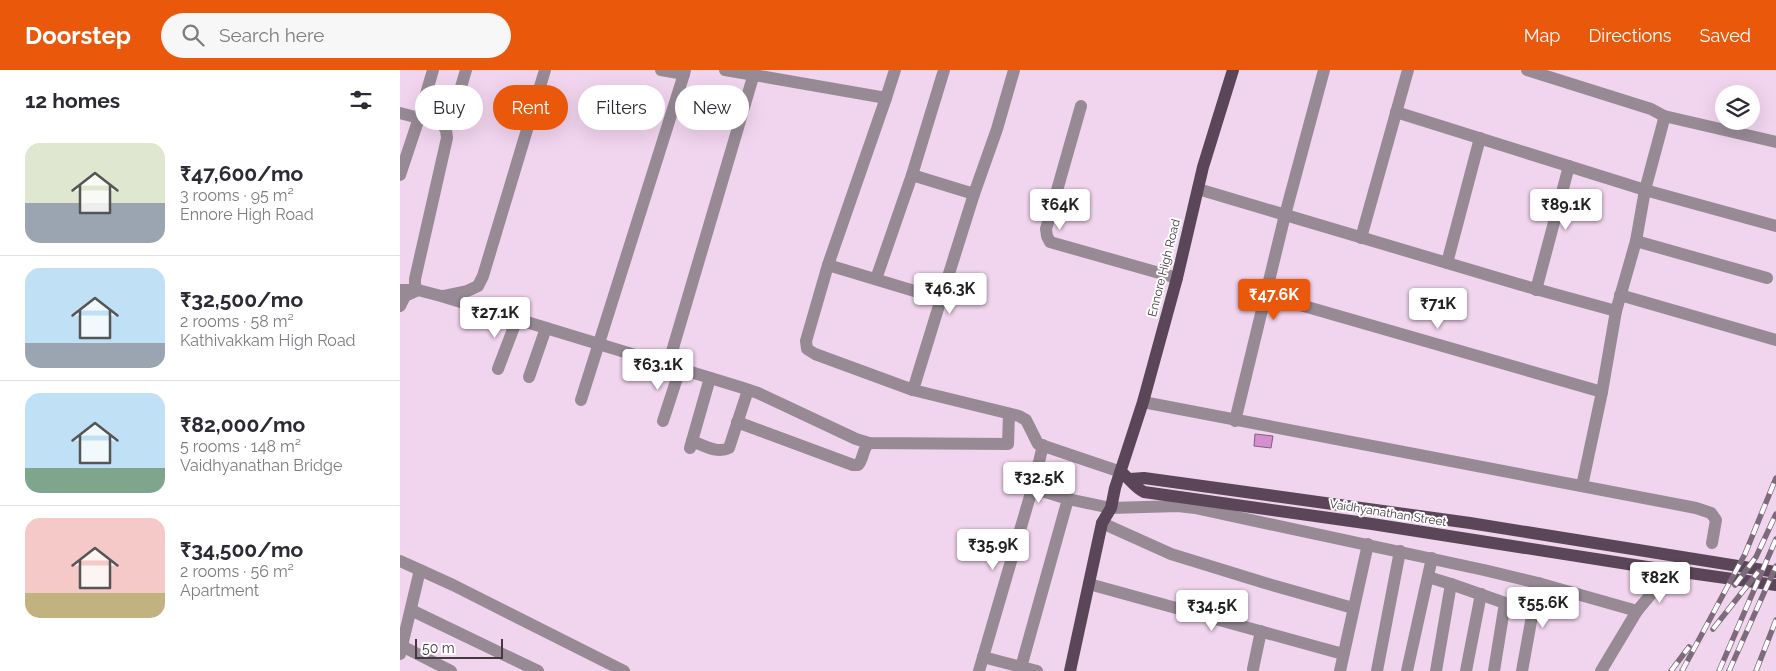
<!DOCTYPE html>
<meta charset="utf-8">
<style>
:root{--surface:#fff;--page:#f7f7f7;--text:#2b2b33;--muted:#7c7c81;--line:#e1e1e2;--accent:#ea580c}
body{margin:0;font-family:Raleway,sans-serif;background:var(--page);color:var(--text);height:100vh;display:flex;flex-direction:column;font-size:19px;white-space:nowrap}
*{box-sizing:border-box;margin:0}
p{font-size:16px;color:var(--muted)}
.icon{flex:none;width:28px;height:28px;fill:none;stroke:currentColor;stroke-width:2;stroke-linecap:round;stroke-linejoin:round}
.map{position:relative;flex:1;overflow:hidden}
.details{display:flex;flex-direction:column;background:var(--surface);width:400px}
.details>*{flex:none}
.hud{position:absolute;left:15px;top:15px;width:475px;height:45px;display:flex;gap:10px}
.controls{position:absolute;left:1315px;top:15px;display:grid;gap:10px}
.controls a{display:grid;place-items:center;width:45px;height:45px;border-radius:50%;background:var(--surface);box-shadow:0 5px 20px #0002;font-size:25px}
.scale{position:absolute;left:15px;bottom:12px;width:88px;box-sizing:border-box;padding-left:5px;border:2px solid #443843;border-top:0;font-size:14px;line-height:18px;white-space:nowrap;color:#443843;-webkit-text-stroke:4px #fff;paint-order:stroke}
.price{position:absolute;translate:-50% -42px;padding:0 11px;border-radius:5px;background:#fff;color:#222;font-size:16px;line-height:32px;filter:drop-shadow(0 1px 2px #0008)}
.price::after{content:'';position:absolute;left:50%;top:30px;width:15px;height:11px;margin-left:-8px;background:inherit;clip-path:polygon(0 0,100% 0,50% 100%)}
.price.on{background:var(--accent);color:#fff}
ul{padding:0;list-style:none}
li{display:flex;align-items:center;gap:15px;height:125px;padding:0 25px}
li+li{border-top:1px solid var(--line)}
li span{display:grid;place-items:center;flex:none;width:140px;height:100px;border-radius:15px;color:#555}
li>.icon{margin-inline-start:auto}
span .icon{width:60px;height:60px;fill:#fffc;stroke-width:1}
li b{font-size:21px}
h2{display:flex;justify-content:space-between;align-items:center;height:60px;padding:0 25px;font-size:21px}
.chip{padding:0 18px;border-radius:22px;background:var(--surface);box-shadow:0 5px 20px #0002;font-size:18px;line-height:45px}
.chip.on{background:var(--accent);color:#fff}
header{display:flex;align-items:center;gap:30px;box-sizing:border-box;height:70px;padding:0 25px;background:var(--accent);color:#fff}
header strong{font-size:24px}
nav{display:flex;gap:28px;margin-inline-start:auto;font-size:18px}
.search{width:350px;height:45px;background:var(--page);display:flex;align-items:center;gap:12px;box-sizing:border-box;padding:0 18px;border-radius:28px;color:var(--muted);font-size:19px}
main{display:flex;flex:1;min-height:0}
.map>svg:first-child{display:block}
</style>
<header>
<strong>Doorstep</strong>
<div class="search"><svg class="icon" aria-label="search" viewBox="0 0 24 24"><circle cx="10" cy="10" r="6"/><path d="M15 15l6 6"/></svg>Search here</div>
<nav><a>Map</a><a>Directions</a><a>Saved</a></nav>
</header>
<main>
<section class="details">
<h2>12 homes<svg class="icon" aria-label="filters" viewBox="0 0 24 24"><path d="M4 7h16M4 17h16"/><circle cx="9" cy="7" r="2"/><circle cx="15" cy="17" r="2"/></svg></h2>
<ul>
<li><span style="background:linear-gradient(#dfe7d0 60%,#9aa5b1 0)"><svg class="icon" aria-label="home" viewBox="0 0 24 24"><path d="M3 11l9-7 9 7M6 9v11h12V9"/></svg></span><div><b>₹47,600/mo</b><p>3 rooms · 95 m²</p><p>Ennore High Road</p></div></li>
<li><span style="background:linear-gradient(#bfe0f5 75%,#9aa5b1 0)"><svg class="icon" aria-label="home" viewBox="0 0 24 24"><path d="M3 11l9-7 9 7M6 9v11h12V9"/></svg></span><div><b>₹32,500/mo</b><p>2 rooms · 58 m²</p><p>Kathivakkam High Road</p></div></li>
<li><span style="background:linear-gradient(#bfe0f5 75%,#7fa58c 0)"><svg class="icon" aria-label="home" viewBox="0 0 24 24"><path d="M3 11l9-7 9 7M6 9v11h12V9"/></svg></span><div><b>₹82,000/mo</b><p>5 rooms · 148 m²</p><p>Vaidhyanathan Bridge</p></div></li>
<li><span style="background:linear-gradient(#f6c9c9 75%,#c2b280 0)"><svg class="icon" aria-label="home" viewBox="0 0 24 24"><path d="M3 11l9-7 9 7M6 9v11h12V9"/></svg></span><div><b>₹34,500/mo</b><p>2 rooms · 56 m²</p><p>Apartment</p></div></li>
</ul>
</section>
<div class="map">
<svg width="1376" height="601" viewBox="0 0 1376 601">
<rect width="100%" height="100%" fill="#f1d4ee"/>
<!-- building -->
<polygon fill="#d78dd1" stroke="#7c6279" points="855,364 873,366 871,378 854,376"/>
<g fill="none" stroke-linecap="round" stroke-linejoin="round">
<!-- minor -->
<g stroke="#978a95" stroke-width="12">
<polyline points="261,0 284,4 285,0"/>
<polyline points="325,0 486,28 495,0"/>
<polyline points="486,28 428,195 406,271 407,279 415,284 513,320"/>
<polyline points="681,36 646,159 647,166 650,172 777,208"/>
<polyline points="996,42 1245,120 1376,156"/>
<polyline points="0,43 19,48 33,0"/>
<polyline points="1264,46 1376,72"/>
<path d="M41 52C57 39 60 19 66 0"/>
<polyline points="0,105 19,48 41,52 46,60 47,68 15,209 15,216 18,220"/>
<polyline points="512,105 574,124 597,59 614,0"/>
<polyline points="798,119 1118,214 1216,241 1236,171 1245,120 1263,53 1264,46 1251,39 1127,0"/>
<polyline points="961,168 1008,0"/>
<polyline points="1236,171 1367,208"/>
<polyline points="1047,193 1080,68"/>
<polyline points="428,195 541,229 513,320 619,346 626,350 638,374 721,402"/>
<polyline points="476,209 512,105 544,0"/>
<polyline points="0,220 18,220 41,226 340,317 358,323 456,369 469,373 608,374 609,344"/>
<polyline points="1136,220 1169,96"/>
<polyline points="866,225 1202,322"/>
<polyline points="1220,225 1376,270"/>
<polyline points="43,226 67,221 78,216 83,206 145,0"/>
<polyline points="541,229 574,124"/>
<polyline points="0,236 5,226 18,220"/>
<polyline points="268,295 355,0"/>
<polyline points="98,299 117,249"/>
<polyline points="129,307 146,258"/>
<polyline points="181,330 284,4"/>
<polyline points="743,332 1296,438 1311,443 1316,450 1312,473"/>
<polyline points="263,351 280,299"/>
<polyline points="835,351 885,145 924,0"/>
<path d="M337 352 453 395H458C464 389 462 379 469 373"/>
<path d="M292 371C303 375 317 384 329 378L348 320"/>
<polyline points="643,375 635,409 636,416 642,421 668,429 711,438 778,436 795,438 1084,500 1138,513 1237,541"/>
<polyline points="290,378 310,308"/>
<polyline points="1182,416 1202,322 1216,241"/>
<polyline points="702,453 771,484 865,513 953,538"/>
<polyline points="0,491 53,515 224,601"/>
<polyline points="1028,507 1051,514 1105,533 1094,601"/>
<polyline points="689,514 943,584"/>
<polyline points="11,540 138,601"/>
<polyline points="2,576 51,601"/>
<polyline points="0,584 20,500"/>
<polyline points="583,587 637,601"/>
<polyline points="853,599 861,561"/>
<polyline points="579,601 635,409"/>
<polyline points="620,601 668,429"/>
<polyline points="940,601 968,474"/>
<polyline points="977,601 1000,481"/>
<polyline points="1007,601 1032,488"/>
<polyline points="1036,601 1051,514"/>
<polyline points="1066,601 1081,524"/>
<polyline points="1122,601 1138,513"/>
<polyline points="1201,601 1237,541 1263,510"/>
</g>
<!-- major -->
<g stroke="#5b4659" stroke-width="12">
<path d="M721 402C729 408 735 418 744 422L972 454 1247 497 1376 515"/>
<polyline points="730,409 744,408 1070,453 1376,502"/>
<polyline points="670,601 702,453 711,438 715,418 743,332 777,208 803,97 833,0"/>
</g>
<!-- rail casing -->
<g stroke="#7d6b7b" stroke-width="5.5">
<g id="rail">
<polyline points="1335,515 1356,487 1376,444"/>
<polyline points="1313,559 1358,502"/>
<polyline points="1271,601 1289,577"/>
<polyline points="1282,601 1345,484 1376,408"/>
<polyline points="1319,601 1376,469"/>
<polyline points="1329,601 1376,496"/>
<polyline points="1356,601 1376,550"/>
</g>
</g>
<!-- rail -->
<use href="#rail" stroke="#fff" stroke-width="4" stroke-dasharray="11" stroke-linecap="butt"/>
</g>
<g text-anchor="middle" stroke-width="4" stroke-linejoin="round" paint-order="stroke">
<!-- street labels -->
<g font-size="12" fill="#443843" stroke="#fff">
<text transform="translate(764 198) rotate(-76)" y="4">Ennore High Road</text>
<text transform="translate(988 443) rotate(9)" y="4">Vaidhyanathan Street</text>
</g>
</g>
</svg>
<div class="controls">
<a><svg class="icon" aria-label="layers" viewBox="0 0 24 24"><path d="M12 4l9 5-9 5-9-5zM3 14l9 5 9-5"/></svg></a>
</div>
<div class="scale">50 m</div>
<b class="price" style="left:660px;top:161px">₹64K</b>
<b class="price" style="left:1166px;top:161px">₹89.1K</b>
<b class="price" style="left:550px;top:245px">₹46.3K</b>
<b class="price on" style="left:874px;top:251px">₹47.6K</b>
<b class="price" style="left:1038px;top:260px">₹71K</b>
<b class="price" style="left:95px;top:269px">₹27.1K</b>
<b class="price" style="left:258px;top:321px">₹63.1K</b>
<b class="price" style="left:639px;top:434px">₹32.5K</b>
<b class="price" style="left:593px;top:501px">₹35.9K</b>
<b class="price" style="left:1260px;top:534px">₹82K</b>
<b class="price" style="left:1143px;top:559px">₹55.6K</b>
<b class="price" style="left:812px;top:562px">₹34.5K</b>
<div class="hud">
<a class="chip">Buy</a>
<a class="chip on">Rent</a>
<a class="chip">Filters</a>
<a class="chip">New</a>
</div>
</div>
</main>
